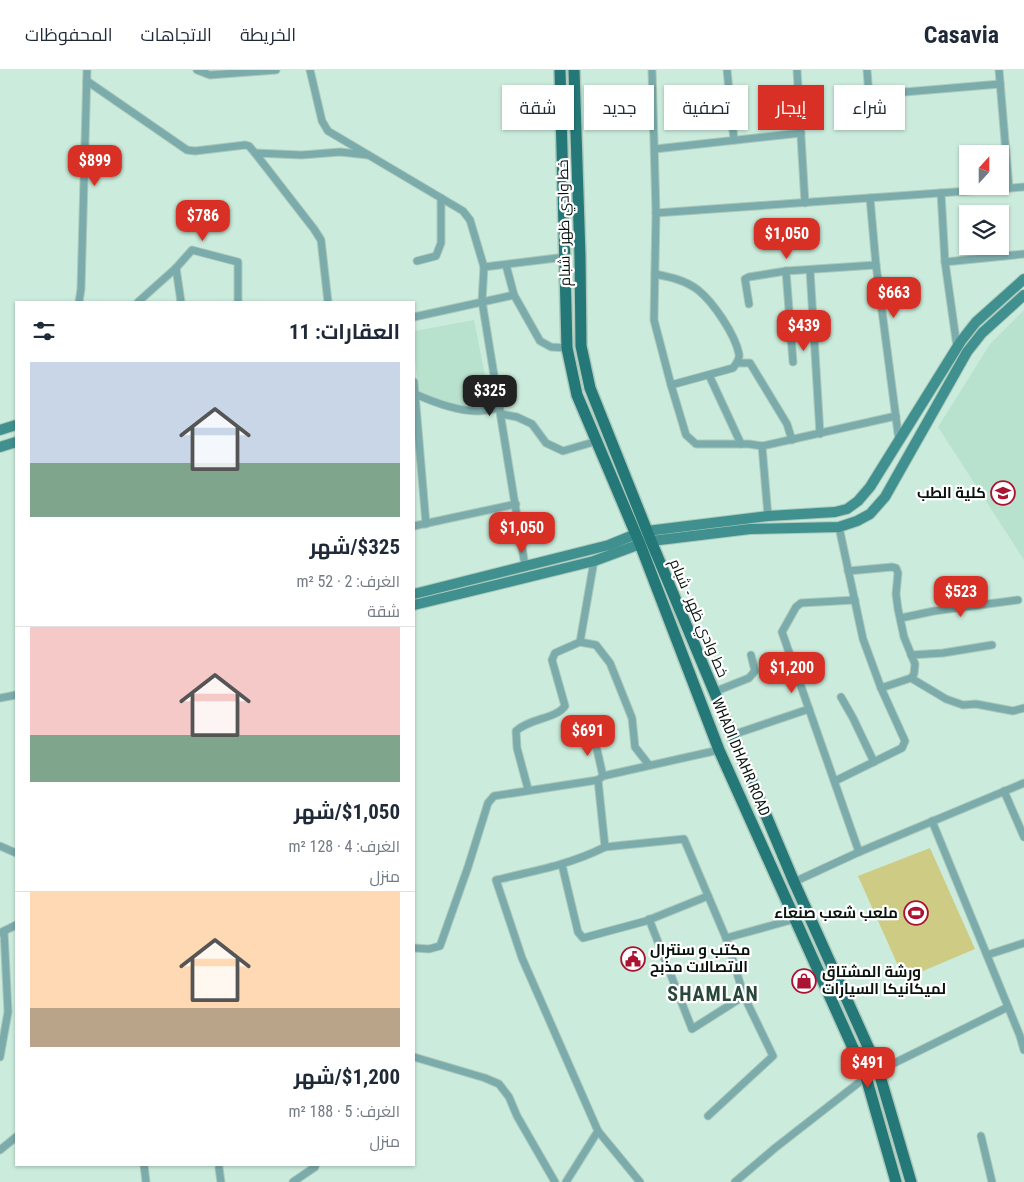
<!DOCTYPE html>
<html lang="ar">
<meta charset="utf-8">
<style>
:root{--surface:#fff;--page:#f2f2f3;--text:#1f2937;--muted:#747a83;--line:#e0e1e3;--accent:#d93025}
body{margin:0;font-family:"Roboto Condensed",Cairo,sans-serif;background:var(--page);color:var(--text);direction:rtl;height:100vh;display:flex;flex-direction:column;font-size:19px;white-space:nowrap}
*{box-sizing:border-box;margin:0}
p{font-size:16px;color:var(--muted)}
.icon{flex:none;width:28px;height:28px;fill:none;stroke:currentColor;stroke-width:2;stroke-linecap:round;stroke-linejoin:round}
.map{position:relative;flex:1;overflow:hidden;direction:ltr}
.drawer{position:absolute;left:15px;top:231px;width:400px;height:865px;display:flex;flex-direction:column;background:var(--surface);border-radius:0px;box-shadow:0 1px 4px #0004;direction:rtl}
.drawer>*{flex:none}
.banner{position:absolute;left:430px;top:15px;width:475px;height:45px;direction:rtl;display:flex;gap:10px}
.needle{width:32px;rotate:21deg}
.tools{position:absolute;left:959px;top:75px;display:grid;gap:10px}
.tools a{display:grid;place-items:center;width:50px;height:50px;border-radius:0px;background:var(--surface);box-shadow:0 1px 4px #0004;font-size:25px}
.price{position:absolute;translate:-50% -42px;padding:0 11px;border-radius:10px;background:var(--accent);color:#fff;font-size:16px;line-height:32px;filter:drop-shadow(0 1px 2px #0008)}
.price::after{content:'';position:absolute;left:50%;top:30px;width:15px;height:11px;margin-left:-8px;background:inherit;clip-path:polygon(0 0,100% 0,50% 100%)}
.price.on{background:#222;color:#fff}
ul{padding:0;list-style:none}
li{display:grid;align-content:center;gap:10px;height:265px;padding:0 15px}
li+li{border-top:1px solid var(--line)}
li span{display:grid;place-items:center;height:155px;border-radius:0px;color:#555}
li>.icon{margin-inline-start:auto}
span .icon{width:90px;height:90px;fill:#fffc;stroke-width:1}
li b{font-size:21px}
h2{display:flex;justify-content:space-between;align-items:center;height:60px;padding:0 15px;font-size:21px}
.tag{padding:0 18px;border-radius:0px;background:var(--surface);box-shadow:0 1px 4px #0004;font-size:18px;line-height:45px}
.tag.on{background:var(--accent);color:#fff}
header{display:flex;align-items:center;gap:30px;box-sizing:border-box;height:70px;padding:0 25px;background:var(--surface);border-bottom:1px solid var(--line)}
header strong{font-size:24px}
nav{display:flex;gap:28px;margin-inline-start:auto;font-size:18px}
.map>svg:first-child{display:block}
</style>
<header>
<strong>Casavia</strong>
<nav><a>الخريطة</a><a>الاتجاهات</a><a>المحفوظات</a></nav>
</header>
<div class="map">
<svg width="1024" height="1112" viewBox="0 0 1024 1112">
<rect width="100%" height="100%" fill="#cbecdc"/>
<!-- built -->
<g fill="#b8e2ce">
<polygon points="1024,240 1024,490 938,357 990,274"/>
<polygon points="474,250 492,341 466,339 419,324 414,279 414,261"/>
</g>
<!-- green -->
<polygon fill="#cecb84" points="930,778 975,879 904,909 858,806"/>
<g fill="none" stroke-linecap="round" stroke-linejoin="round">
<!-- street casing -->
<g stroke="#acc9bb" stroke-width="9">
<g id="street">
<polyline points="197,0 210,5 276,0"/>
<polyline points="310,0 322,51 328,61 463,141 470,150 484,197 482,231 525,496"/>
<polyline points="652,0 656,143 654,250 671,315 686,365 696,374 749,374 762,376 896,346"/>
<polyline points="727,0 734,70"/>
<polyline points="797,0 805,133"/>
<polyline points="867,0 869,25 1000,14"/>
<polyline points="999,0 1009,118"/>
<polyline points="87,11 187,80 195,81 245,75 249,76 255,83"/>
<polyline points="655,79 801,63"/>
<polyline points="941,123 945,192 1024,184"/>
<polyline points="870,128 876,195 899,371"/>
<polyline points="656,143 1024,117"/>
<polyline points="417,191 436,186 441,173 441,128"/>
<polyline points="945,192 957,277"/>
<polyline points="506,195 514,225 540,271 551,277 567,278"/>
<polyline points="484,197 565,187"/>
<polyline points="176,198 181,232"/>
<polyline points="810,200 820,364"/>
<polyline points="786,201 793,292"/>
<path d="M655 204C670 207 685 210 698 220 713 232 735 264 739 284 740 289 736 294 733 298L671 315"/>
<polyline points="79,232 81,219 87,0"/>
<polyline points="138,232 176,198 192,180 238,192 238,232"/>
<polyline points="328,232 321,170 314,159 255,83 302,85 340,82 368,85"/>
<polyline points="749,234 745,209 749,207 786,201 876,195"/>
<polyline points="414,247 514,225"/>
<polyline points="737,293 750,293 787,354 792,370"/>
<polyline points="709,305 741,374"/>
<polyline points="414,312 426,454"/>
<path d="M415 324C431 331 458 341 476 341 484 341 492 339 500 338"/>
<polyline points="501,344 517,347 532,354 546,373 563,381 597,371"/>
<polyline points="762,376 768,446"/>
<polyline points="414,456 516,434"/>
<polyline points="848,501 892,497 896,498 898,503 896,524 898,539 904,567 915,594 914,604 911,608 881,618"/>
<polyline points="855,530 801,533 796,537 782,562 859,782"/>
<polyline points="901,548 934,541 1018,530"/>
<polyline points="580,572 594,491"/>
<polyline points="911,585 943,583 992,575"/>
<polyline points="911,608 946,629 963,635 976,634 1013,641 1024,638"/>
<polyline points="714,622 749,608 755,601 751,585"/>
<polyline points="841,627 853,648 874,692"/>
<polyline points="0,628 16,625"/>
<polyline points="593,662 603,706"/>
<polyline points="732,665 809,639"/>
<polyline points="835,711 902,678 905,671 881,618 863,569 839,457"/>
<path d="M528 719 517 678 516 661C530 648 556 649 565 636L552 590 555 583 580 572 596 575 610 593 632 648 635 677 649 695"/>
<polyline points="1004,721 1024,767"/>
<polyline points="932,751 1020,966 1024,980"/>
<polyline points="0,776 16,783"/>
<polyline points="605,777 684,769 726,868 795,849"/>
<polyline points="562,795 578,862 583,868 646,851 708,826"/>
<polyline points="794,812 859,782 1024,713"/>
<polyline points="649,849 692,959 744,926 726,868"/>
<polyline points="0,863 16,855"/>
<polyline points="414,878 429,879 440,876 468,797 488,733 494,726 598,710"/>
<polyline points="987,885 1024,873"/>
<polyline points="0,987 8,942 4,861"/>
<polyline points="414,987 485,1008 499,1014 509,1027 517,1046 555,1112"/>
<polyline points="708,1046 773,986 744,926"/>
<polyline points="981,1066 992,1112"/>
<polyline points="0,1080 16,1067"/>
<polyline points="144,1095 146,1112"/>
<polyline points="219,1098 221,1112"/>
<polyline points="293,1112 315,1097"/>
<polyline points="566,1112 598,1061"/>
<path d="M640 1112 598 1061 522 888 496 810C534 801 569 795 605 777L598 710 603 706 719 680"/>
<polyline points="735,1112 775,1078 866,1007 1008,937"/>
</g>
</g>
<!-- secondary casing -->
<g stroke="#acc9bb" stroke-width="12">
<g id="secondary">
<polyline points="0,360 16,355"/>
<polyline points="0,377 16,372"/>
<polyline points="647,461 768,446 835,442 847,439 858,431 870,417 961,271 976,252 1024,209"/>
<polyline points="651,471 750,459 839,457 857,451 870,444 885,427 967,282 982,263 1024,225"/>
<polyline points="414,524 609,475 636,464"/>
<polyline points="414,535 594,491 640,474"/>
</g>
</g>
<!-- primary casing -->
<g stroke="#acc9bb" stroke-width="14">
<g id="primary">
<polyline points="560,0 567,278 577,325 640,474 719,680 866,1007 896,1112"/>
<polyline points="574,0 580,186 581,276 590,318 651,471 794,812 878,999 911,1112"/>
</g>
</g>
<!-- street -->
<use href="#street" stroke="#7bacab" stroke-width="7"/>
<!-- secondary -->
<use href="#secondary" stroke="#40908f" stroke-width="10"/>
<!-- primary -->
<use href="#primary" stroke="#247978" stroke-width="11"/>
</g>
<!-- icons -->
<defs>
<g id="university-ring" transform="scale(1.25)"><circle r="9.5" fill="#fff" stroke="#aa1332" stroke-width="1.5"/><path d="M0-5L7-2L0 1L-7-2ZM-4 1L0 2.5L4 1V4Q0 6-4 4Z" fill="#aa1332"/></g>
<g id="stadium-ring" transform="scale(1.25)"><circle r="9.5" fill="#fff" stroke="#aa1332" stroke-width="1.5"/><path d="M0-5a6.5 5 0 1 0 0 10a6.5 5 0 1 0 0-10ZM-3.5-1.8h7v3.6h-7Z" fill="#aa1332"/></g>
<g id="civic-ring" transform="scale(1.25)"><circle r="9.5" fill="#fff" stroke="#aa1332" stroke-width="1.5"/><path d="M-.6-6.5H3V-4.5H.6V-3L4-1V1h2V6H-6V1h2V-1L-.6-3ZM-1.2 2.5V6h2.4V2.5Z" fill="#aa1332"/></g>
<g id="shop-ring" transform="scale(1.25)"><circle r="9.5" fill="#fff" stroke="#aa1332" stroke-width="1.5"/><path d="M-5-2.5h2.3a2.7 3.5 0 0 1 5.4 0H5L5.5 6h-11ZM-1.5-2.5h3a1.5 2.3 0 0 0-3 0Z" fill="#aa1332"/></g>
</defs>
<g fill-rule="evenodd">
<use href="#university-ring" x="1003" y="423"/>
<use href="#stadium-ring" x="916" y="843"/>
<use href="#civic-ring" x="633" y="889"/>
<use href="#shop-ring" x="804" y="911"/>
</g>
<g text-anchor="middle" stroke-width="4.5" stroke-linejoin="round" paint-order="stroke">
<!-- street labels -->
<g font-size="15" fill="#08130e" stroke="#fff">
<text transform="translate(564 153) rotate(-91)" y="5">خط وادي ظهر - شبام</text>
<text transform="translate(699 548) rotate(67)" y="5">خط وادي ظهر - شبام</text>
<text transform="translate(741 687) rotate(67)" y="5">WHADI DHAHR ROAD</text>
</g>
<!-- poi labels -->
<g font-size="15" font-weight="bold" fill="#08130e" stroke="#fff" text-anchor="end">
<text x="986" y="428">كلية الطب</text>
<text x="898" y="848">ملعب شعب صنعاء</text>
<text x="650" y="885" text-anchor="start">مكتب و سنترال<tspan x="650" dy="17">الاتصالات مذبح</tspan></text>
<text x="822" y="907" text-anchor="start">ورشة المشتاق<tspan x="822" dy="17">لميكانيكا السيارات</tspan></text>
</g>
<!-- district labels -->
<g font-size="20" font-weight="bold" letter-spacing="1" fill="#2a473b" stroke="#fff">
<text x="713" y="931">SHAMLAN</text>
</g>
</g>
</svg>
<div class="tools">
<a><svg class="needle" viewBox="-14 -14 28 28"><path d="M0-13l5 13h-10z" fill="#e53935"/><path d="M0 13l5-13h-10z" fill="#747a83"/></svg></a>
<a><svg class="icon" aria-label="layers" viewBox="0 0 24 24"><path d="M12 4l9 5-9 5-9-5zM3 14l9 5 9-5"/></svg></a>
</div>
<b class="price" style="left:95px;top:117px">$899</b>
<b class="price" style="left:203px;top:172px">$786</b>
<b class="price" style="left:787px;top:190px">$1,050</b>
<b class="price" style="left:894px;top:249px">$663</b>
<b class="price" style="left:804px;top:282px">$439</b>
<b class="price on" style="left:490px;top:347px">$325</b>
<b class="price" style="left:522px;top:484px">$1,050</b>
<b class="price" style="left:961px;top:548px">$523</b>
<b class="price" style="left:792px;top:624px">$1,200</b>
<b class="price" style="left:588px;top:687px">$691</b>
<b class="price" style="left:868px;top:1019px">$491</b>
<div class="banner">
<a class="tag">شراء</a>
<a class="tag on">إيجار</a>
<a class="tag">تصفية</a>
<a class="tag">جديد</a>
<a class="tag">شقة</a>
</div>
<section class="drawer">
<h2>العقارات: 11<svg class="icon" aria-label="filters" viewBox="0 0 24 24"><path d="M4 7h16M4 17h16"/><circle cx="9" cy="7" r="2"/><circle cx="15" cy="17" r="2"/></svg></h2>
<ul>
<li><span style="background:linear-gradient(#c9d6e8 65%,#7fa58c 0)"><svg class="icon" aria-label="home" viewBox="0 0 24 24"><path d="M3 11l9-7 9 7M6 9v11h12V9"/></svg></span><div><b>$325/شهر</b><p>الغرف: 2 · 52 m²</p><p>شقة</p></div></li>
<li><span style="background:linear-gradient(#f6c9c9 70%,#7fa58c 0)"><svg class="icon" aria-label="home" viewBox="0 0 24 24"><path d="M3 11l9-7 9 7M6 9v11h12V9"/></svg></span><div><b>$1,050/شهر</b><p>الغرف: 4 · 128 m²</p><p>منزل</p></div></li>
<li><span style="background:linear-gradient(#ffd9b3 75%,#b9a48a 0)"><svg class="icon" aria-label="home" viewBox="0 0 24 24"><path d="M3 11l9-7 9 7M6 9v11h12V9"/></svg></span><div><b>$1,200/شهر</b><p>الغرف: 5 · 188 m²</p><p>منزل</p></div></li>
</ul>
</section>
</div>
